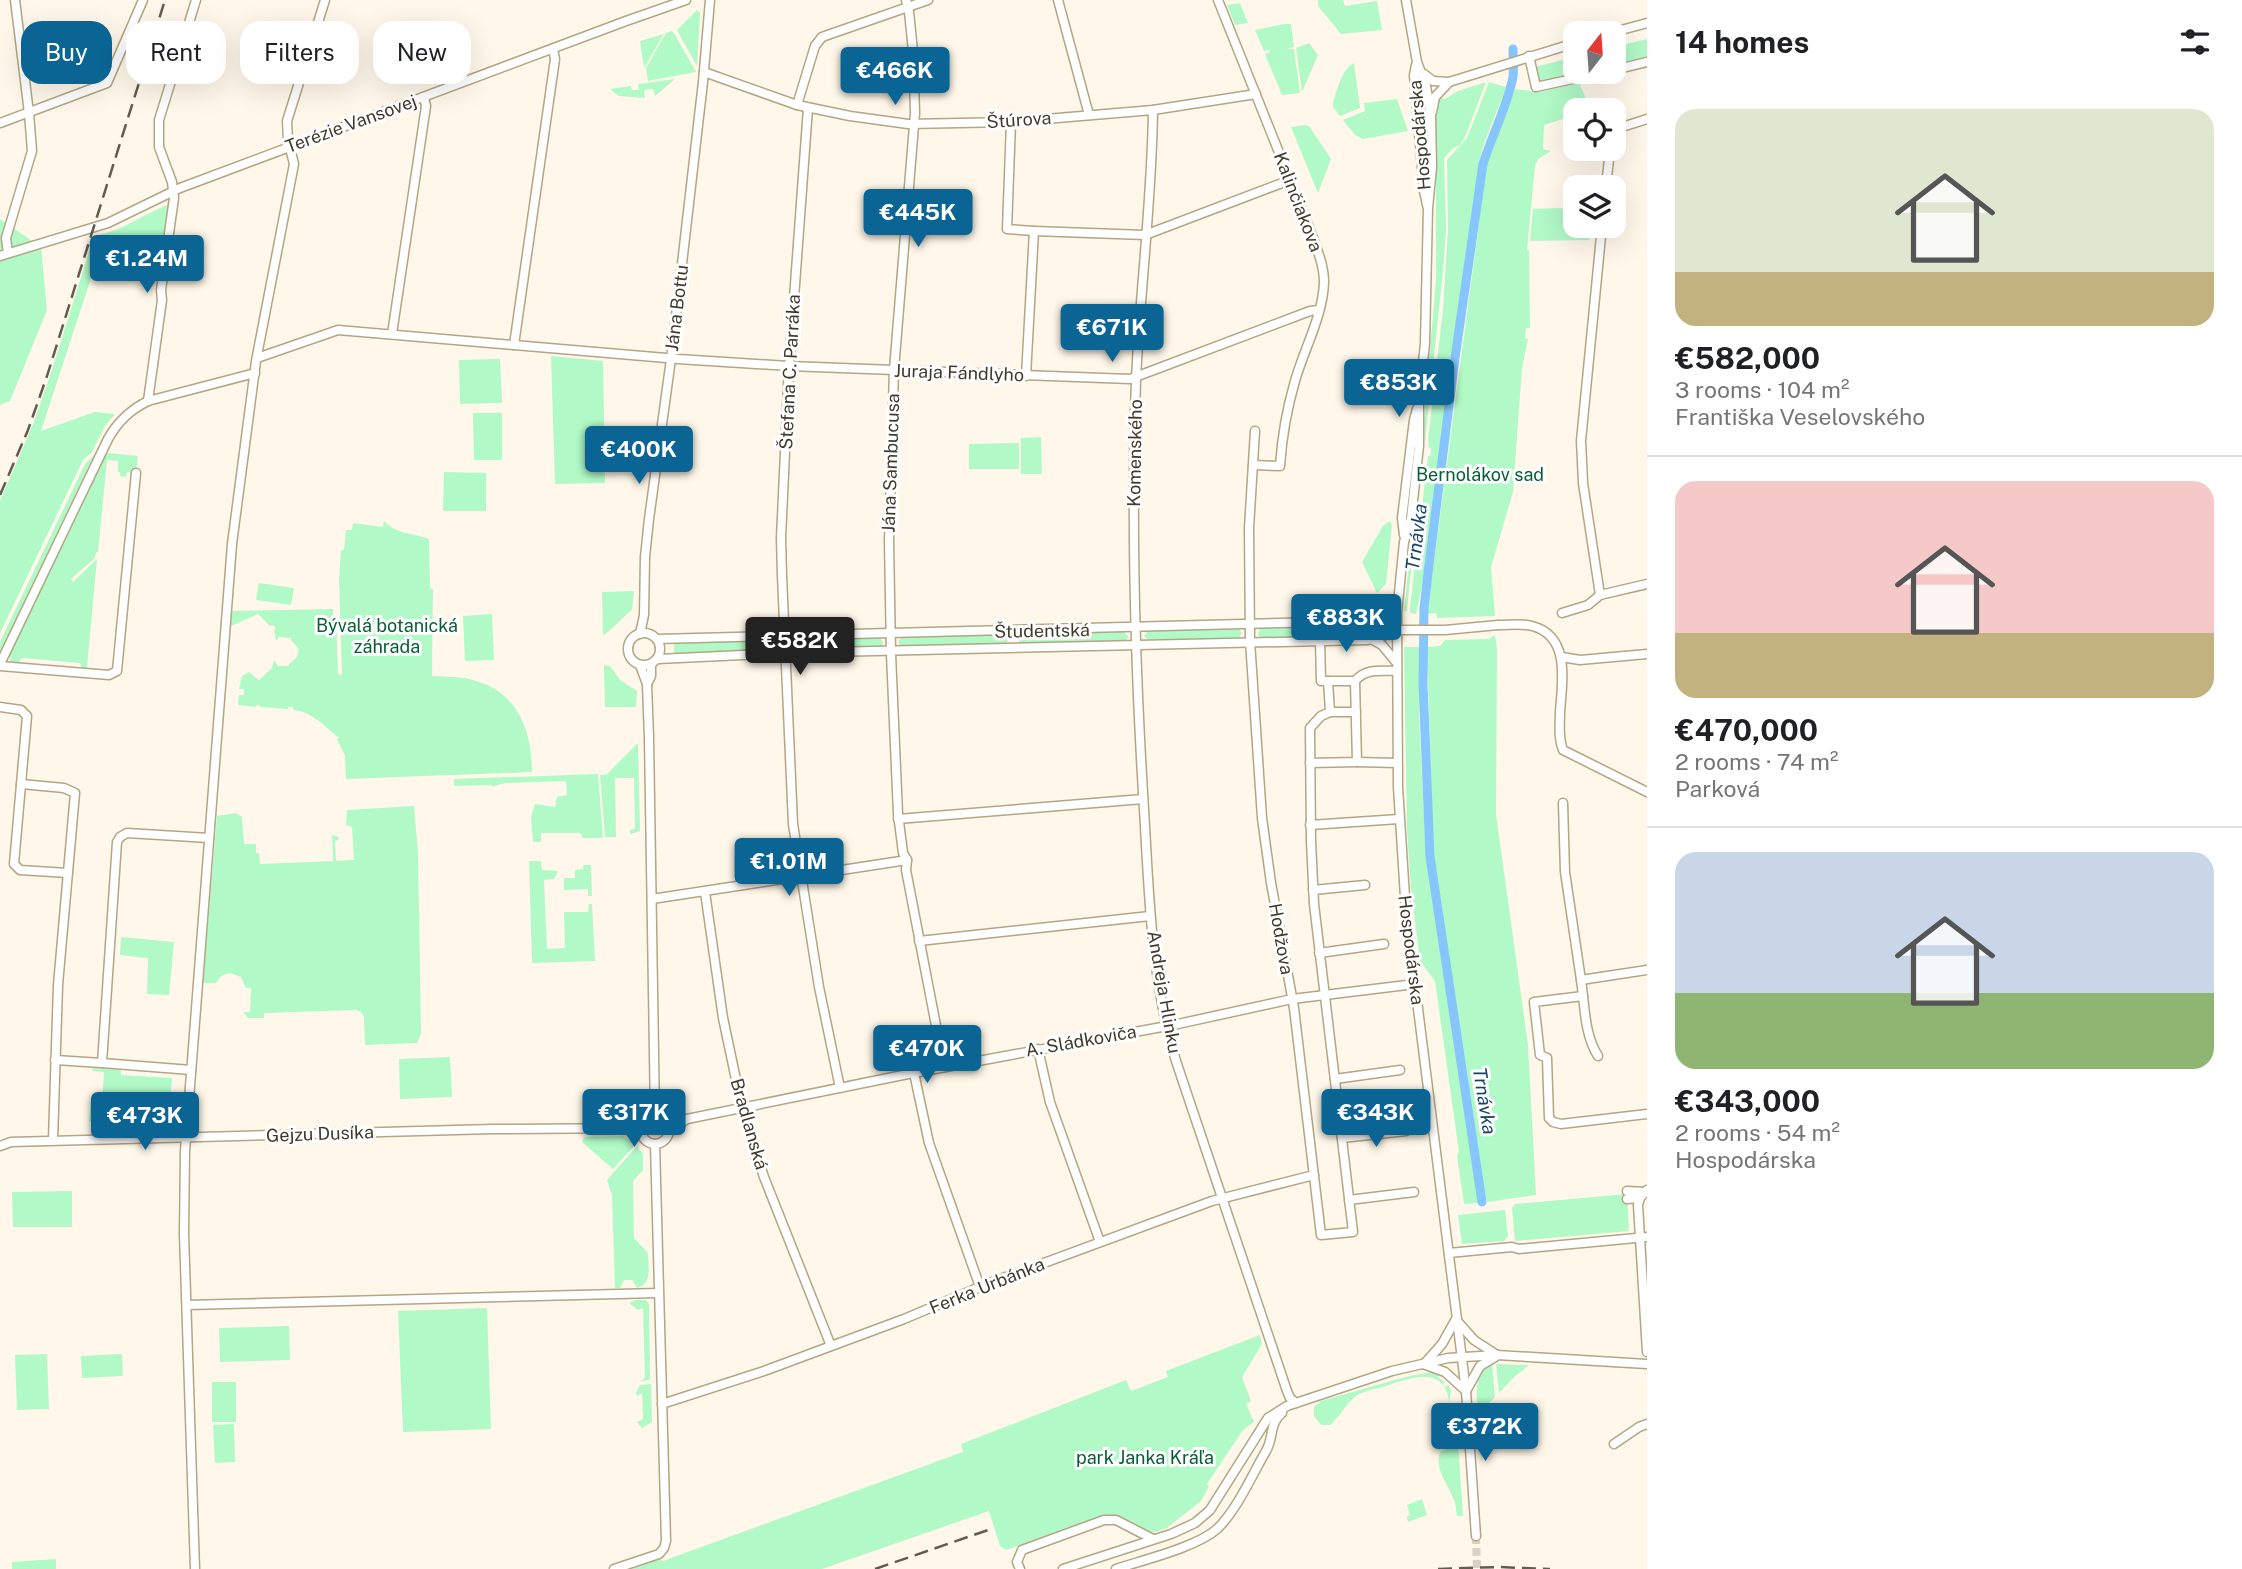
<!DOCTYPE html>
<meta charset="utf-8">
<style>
:root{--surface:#fff;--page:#f6f6f6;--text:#202124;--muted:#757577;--line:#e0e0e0;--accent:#0a6494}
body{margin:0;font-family:"Public Sans",sans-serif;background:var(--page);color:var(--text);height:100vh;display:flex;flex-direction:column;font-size:26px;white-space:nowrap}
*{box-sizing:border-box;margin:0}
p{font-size:23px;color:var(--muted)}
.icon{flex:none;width:38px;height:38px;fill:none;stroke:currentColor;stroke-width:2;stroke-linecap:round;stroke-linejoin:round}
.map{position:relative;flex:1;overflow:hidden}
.side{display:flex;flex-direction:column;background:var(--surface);width:595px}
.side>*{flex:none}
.hud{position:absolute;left:21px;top:21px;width:665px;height:63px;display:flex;gap:14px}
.needle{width:46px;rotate:17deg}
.controls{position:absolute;left:1563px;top:21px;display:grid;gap:14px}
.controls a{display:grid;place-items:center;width:63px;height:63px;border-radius:14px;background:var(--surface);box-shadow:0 7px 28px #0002;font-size:35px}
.price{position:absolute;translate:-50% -60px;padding:0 16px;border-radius:7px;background:var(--accent);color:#fff;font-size:23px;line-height:46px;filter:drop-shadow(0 2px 4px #0008)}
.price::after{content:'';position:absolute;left:50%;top:42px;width:21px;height:16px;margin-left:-10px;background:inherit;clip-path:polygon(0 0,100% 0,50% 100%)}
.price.on{background:#222;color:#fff}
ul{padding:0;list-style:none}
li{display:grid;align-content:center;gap:14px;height:371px;padding:0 28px}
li+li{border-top:2px solid var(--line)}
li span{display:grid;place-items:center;height:217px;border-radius:21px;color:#555}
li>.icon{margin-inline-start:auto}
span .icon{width:126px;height:126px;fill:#fffc;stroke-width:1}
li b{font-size:30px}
h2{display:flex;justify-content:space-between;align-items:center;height:84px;padding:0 28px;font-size:30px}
.tag{padding:0 24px;border-radius:21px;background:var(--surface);box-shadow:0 7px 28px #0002;font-size:24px;line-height:63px}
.tag.on{background:var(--accent);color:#fff}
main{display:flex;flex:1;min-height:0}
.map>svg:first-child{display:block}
</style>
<main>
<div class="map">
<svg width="1647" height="1569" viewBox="0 0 1647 1569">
<rect width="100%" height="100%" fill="#fff8ea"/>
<!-- green -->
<g fill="#b1f9c7">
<polygon points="1318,0 1343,0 1345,6 1377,1 1382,30 1341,34 1318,6"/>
<polygon points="1240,3 1248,23 1235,25 1227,5"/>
<polygon points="697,10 700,13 697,66 677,30"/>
<polygon points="1285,24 1291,24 1294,47 1286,49 1294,49 1300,93 1282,95 1265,54 1270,52 1270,50 1264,51 1255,30"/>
<polygon points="671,31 674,33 696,72 648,81 646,68 666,33"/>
<polygon points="664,34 644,68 640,41"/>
<polygon points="1647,39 1647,59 1614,66 1614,47"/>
<polygon points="1309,43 1318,55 1302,92 1296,48"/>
<polygon points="1570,58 1574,76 1541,83 1538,82 1535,67"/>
<path d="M1354 63 1360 108 1340 116 1333 107V102C1338 89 1341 70 1354 63Z"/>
<polygon points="675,79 655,96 653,89 644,90 645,98 619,96 610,89 631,86 632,90 639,90 638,84"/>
<polygon points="1486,82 1465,137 1460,145 1452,149 1444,158 1446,230 1443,271 1425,442 1424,420 1436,280 1436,108 1439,97 1445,99 1458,91"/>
<path d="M1489 82 1506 87C1498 111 1486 133 1480 158L1424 576 1416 614 1410 613V608L1428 456H1431V448H1429L1428 440 1443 310 1448 230 1447 160 1467 138Z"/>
<path d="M1579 83C1583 92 1590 102 1582 110H1575V115L1544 125 1543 149 1551 151 1538 159 1535 166 1527 250H1529L1530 328H1526L1525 338 1528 339 1522 368 1513 492 1491 567 1495 616 1437 618 1436 613 1427 614 1487 163 1515 89 1539 92Z"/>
<polygon points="1397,99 1408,131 1363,139 1355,135 1343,120 1365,111 1364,103"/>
<polygon points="1305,125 1309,126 1331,159 1318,193 1291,127"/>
<path d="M172 203 163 253 130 249 131 239 111 249 93 272 41 431 95 412 115 414 105 426 92 452 83 460 0 633V501L34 422 52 370 94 236C121 232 145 213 172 203Z"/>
<polygon points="1558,208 1575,210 1575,226 1591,226 1589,240 1530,241 1533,209"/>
<polygon points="0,219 41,247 47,310 10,401 0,405"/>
<polygon points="551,356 603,361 605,483 555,484"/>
<polygon points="500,359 502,403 460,404 459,360"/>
<polygon points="473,413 502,413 502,460 474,460"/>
<polygon points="1041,437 1042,474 1021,474 1021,438"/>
<polygon points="1019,443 1019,469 969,469 969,444"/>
<polygon points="109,453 138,456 136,472 127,472 126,477 120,476 120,472 118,472 118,461 107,460 98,552 96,552 95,558 71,579 73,582 97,559 87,667 85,669 82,669 80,663 22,658 18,663 11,662 9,656 105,454"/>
<polygon points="94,455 0,653 0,642 85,464"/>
<polygon points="444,472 486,473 486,511 443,511"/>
<polygon points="1419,491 1407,611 1404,611 1415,504"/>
<path d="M384 521C398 535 410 532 429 539L430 588 433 589 432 676C447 677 462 676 476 681 519 693 532 733 532 772L346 779 345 756 337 739 339 738C326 728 314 712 293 710V707H289L288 709 260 707V705H257L256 707 238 705 239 695H244V689H239L242 676 249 672 259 680 272 668 274 660 278 666H289V664L297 657 299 649 291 640V638L279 637 276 641 274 630 276 628 273 625 270 626 258 614 231 626 232 611 333 609V615H336L338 674 342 675 339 580 341 550H344L346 530H352L353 523 383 527Z"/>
<polygon points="1390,521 1392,525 1386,584 1377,593 1362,562 1383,526"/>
<polygon points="259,583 294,588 291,605 256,600"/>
<path d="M634 591 632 610C623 616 611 632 603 635L602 592Z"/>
<polygon points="492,614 494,660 465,661 463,616"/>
<polygon points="1377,623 1378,635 1262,639 1258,635 1259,630 1263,627"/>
<polygon points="1238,628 1242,633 1238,639 1149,641 1144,636 1149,630"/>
<polygon points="1123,631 1129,637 1124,642 1023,644 1020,643 1018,638 1021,633"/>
<polygon points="1004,634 1009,637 1006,645 902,648 898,642 903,636"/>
<polygon points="1495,635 1497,648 1496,814 1528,1045 1536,1195 1487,1202 1484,1193 1433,855 1427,647 1440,646 1445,640 1488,639"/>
<polygon points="877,637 882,640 883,644 878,649 792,649 790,645 796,639"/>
<polygon points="775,639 778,645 775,651 674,655 674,642"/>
<polygon points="1420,647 1419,716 1426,858 1478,1203 1464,1204 1457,1156 1459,1152 1435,981 1420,961 1411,888 1407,830 1404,647"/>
<polygon points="604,665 610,666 620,680 637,691 636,707 605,707"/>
<polygon points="638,743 640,831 630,834 630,830 635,829 634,778 615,778 616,837 605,837 600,775 606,775"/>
<polygon points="598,774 603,838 582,838 581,833 541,833 541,842 533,842 531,817 535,804 555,807 557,797 567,795 566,781 505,783 491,787 492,785 454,786 454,779"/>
<polygon points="414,806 418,852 421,1034 417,1043 365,1045 364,1017 361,1012 356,1010 264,1013 264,1018 248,1018 243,1012 250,1012 251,988 246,988 241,977 230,973 221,976 216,983 203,983 217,816 236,813 242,817 244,844 256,844 256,853 259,853 260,864 333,861 332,835 339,837 338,840 335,841 336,861 354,860 352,827 346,825 347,810"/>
<polygon points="529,861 541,861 542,870 558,871 554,879 544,880 547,949 565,948 564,912 588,912 589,904 592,904 595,961 532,963"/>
<polygon points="583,865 591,865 592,896 588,896 588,889 564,890 564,878 575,878 575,870 583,869"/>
<polygon points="121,937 174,942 169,995 147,994 148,958 120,955"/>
<polygon points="450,1057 452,1097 400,1099 399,1059"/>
<polygon points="93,1068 121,1070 121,1075 172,1078 168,1125 95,1127 95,1122 89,1122 91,1102 102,1103 104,1072 92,1071"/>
<polygon points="623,1136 636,1144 613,1169 582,1142 584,1137"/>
<path d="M637 1146 643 1154V1170L633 1181 634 1238 648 1253C648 1266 653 1284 637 1288L632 1280H624L620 1288H615L612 1195 607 1180Z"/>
<polygon points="72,1191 72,1227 13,1227 12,1192"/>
<polygon points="1627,1194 1629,1231 1515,1241 1512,1208 1515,1204"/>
<polygon points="1505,1210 1508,1236 1504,1241 1462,1244 1458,1215"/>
<polygon points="636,1300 646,1300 649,1304 650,1380 640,1381 645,1378 643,1308 638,1310 629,1303"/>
<polygon points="487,1308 491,1429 403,1432 398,1311"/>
<polygon points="289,1326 290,1360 220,1362 219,1328"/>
<polygon points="1260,1335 1262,1344 1242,1377 1251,1401 1246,1404 1254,1422 1243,1430 1207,1484 1209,1486 1201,1501 1167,1528 1156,1532 1142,1530 1105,1517 1006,1550 1000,1546 989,1511 822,1569 632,1569 659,1559 663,1561 963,1452 961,1444 1126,1380 1131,1391 1168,1377 1166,1371"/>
<polygon points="47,1354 49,1409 17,1410 15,1355"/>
<polygon points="122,1354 123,1376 82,1378 81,1356"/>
<path d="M1492 1364 1495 1397 1478 1414C1477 1394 1472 1376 1492 1364Z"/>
<polygon points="1496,1364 1529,1365 1514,1377 1499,1393"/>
<path d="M1431 1372 1439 1373 1438 1377 1445 1382 1443 1383 1445 1387 1448 1385 1451 1390 1449 1403C1446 1363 1407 1379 1383 1387 1374 1389 1364 1391 1356 1396 1346 1403 1340 1417 1330 1425H1321L1314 1416V1407L1321 1401 1405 1377Z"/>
<rect x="212" y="1382" width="24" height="40"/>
<polygon points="651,1384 652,1422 642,1428 637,1422 643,1419 642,1393 637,1396 636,1393 640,1385"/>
<polygon points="234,1424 235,1462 215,1463 213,1425"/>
<path d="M1457 1428 1463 1516H1457C1456 1511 1456 1505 1454 1500 1448 1484 1434 1469 1440 1452L1450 1448 1446 1432Z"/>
<polygon points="1422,1499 1427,1515 1408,1522 1407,1517 1410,1515 1407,1505"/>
<polygon points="56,1559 56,1569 12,1569 12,1562"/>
</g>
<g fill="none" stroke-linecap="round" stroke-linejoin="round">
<!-- canal -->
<path stroke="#86c6fd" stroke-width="9" d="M1482 1202 1430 857 1423 684 1424 608 1429 565 1455 358 1483 164C1492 135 1507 107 1513 77 1514 68 1513 58 1513 49"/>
<!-- minor-tunnel -->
<polyline stroke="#d9d2c4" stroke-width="8" stroke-dasharray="8 4" stroke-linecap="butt" points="1476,1536 1477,1569"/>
<!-- minor casing -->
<g stroke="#b4a583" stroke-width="11">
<g id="minor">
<polyline points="906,0 909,12 913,51 915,113 894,370 889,541 891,654 898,814 903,853 907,860 906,870 944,1067"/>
<polyline points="1058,0 1089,115"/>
<path d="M1218 0 1310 230C1316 247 1324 264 1324 282 1323 316 1304 349 1295 381 1287 408 1282 437 1280 466L1253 465"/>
<polyline points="1406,0 1417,62 1426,86 1431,116 1432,167 1428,208 1425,343 1419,401 1419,446 1411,519 1404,542 1397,613 1398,787 1406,913 1466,1391 1476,1536"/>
<polyline points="1610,33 1647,23"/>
<polyline points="1529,56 1536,87 1605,72"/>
<polyline points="1416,65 1414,75 1424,191 1427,205"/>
<polyline points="1614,70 1647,62"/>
<polyline points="704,72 797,105 850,116 908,124 1011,122 1153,110 1256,94"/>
<polyline points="1424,74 1433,81 1449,82 1575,43"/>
<polyline points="797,105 815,46 822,37 928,0"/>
<polyline points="808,108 789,366 781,538 782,576 793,824 819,987 840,1088"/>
<path d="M1153 110C1152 200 1140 290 1136 380 1131 523 1135 667 1144 809 1149 894 1151 980 1176 1061L1287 1391 1290 1398 1296 1403"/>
<polyline points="1432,112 1435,97 1449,82"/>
<polyline points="1011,122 1007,229 1034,231 1026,376"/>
<polyline points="0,123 107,83 143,0"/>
<polyline points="1614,134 1619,128 1647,119"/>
<polyline points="1606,187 1610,149"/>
<polyline points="1034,231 1145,235 1290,180"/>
<polyline points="8,253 6,238 32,151 29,113 15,0"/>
<polyline points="0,256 108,223 180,188 626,21 686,0"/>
<polyline points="392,334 426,106 424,97"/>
<polyline points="514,345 555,59 553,49"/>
<polyline points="257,358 338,330 678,359 789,366 1130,379 1310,311 1319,310"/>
<polyline points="148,401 162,300 161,290 174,198 172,182 159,147 159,120 196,0"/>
<polyline points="1255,431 1249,528 1250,641 1262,818 1271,883 1294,1008 1321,1235 1353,1232 1314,904 1311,841 1310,728 1321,716 1330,712 1328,681 1321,681 1320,640"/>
<polyline points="1404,535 1402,518 1414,420 1417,409"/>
<polyline points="1600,595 1583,483 1581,441 1602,226"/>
<polyline points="1562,613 1588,605 1600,595 1647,584"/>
<path d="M1499 625C1510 625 1522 623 1532 626 1571 636 1562 682 1560 712 1560 725 1558 738 1563 750L1647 792"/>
<circle cx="644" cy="649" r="16"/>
<polyline points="640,634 644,615 645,557 649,519 671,359 703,82 710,0"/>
<polyline points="657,639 1360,621 1379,621 1397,630"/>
<polyline points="1371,639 1382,645 1396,662"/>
<polyline points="1562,657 1580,660 1647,654"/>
<polyline points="658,659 785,653 1367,640 1381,637 1397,630 1445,630 1498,625"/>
<path d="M0 664 108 439C118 421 130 410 148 401L255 373"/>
<polyline points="640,665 647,684 649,738 655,1116"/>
<polyline points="0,666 109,675 117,671 136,473"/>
<path d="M1355 681C1366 668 1381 671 1396 671"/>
<polyline points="647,684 651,676 651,664"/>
<polyline points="0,707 21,710 27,716 14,864 20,870 68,873"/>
<polyline points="1330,712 1356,712"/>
<polyline points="1357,762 1397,763"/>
<polyline points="1310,763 1357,762 1355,681 1328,681"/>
<polyline points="21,784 64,788 75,793 58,985 53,1140"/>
<polyline points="1563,803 1565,872 1581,980"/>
<polyline points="898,819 1143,799"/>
<polyline points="1310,825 1399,819"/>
<polyline points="1313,890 1365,885"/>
<polyline points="705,892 723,1018 742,1108 764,1177 831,1346"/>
<polyline points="652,899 907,860"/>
<polyline points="919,941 1150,916"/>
<polyline points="1319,953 1384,944"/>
<polyline points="1583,996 1534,1002 1540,1055 1547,1058 1549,1118 1553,1122 1561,1124 1647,1114"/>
<polyline points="1038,1049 1050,1102 1100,1242"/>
<path d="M1598 1056C1584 1034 1585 1006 1581 980L1647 970"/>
<polyline points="55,1060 102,1063"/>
<polyline points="191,1070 102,1063 117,842 120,837 127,833 209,838"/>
<polyline points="914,1073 929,1143 980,1287"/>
<polyline points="1335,1079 1400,1070"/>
<circle cx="655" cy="1130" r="14"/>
<polyline points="669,1130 687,1119 908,1074 1178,1024 1292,999 1415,984"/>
<polyline points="1342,1138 1406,1131"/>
<polyline points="0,1146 11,1142 493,1129 641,1128"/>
<polyline points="1647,1190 1640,1198 1638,1205 1647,1352"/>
<polyline points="1627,1191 1645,1192"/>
<polyline points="1627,1199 1640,1198"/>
<polyline points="1349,1200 1414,1192"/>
<polyline points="1449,1253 1512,1247 1519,1249 1647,1237"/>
<polyline points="187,1305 658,1293"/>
<polyline points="1457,1321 1474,1340 1497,1355"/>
<polyline points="1426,1362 1442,1344 1456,1319"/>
<polyline points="1423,1364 1445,1372 1466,1391"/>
<polyline points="1466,1391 1480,1366 1495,1357"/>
<polyline points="662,1404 764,1371 904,1319 987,1284 1212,1201 1314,1175"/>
<polyline points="1614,1444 1639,1427 1647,1424"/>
<polyline points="195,1569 184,1234 185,1151 232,544 256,361 294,164 288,140 287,121 325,0"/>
<polyline points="614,1569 659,1554 664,1548 666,1541 655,1144"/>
<polyline points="1020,1569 1017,1562 1022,1550 1104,1520 1116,1520 1153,1539"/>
<polyline points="1063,1569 1171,1534 1195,1523 1210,1510 1268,1418 1287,1406 1392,1371 1448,1358 1497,1355 1647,1364"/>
<path d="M1116 1569C1143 1560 1197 1547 1217 1529 1237 1510 1252 1475 1266 1451 1274 1438 1269 1423 1282 1413"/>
</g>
</g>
<!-- minor -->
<use href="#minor" stroke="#fff" stroke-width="8"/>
<!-- rail -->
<g stroke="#625c4e" stroke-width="2.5" stroke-dasharray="14 7" stroke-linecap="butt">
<polyline points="0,495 28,430 47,376 165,0"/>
<polyline points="875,1569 991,1529"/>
<polyline points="1438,1569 1498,1567 1550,1569"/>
</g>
</g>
<g text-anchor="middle" stroke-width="6" stroke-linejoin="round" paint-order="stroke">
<!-- street labels -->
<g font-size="18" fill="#403a2c" stroke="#fff">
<text transform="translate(1019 120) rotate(-4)" y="6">Štúrova</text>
<text transform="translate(351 124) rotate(-20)" y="6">Terézie Vansovej</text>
<text transform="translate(1420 135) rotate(-95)" y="6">Hospodárska</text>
<text transform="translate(1298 202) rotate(69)" y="6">Kalinčiakova</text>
<text transform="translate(677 308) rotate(-83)" y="6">Jána Bottu</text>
<text transform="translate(790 372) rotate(-87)" y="6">Štefana C. Parráka</text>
<text transform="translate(959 373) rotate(2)" y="6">Juraja Fándlyho</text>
<text transform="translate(1135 453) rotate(-89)" y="6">Komenského</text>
<text transform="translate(891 463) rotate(-88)" y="6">Jána Sambucusa</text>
<text transform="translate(1042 631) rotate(-1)" y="6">Študentská</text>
<text transform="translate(1281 939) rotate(80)" y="6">Hodžova</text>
<text transform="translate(1411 950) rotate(83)" y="6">Hospodárska</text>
<text transform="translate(1164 992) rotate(80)" y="6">Andreja Hlinku</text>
<text transform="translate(1081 1041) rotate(-10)" y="6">A. Sládkoviča</text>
<text transform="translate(749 1124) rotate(74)" y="6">Bradlanská</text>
<text transform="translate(320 1134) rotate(-2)" y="6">Gejzu Dusíka</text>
<text transform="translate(987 1286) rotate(-22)" y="6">Ferka Urbánka</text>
</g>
<!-- park labels -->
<g font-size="18" fill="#055f32" stroke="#fff">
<text x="1480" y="481">Bernolákov sad</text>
<text x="387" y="632">Bývalá botanická<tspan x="387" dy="21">záhrada</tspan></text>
<text x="1145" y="1464">park Janka Kráľa</text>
</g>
<!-- water labels -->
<g font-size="19" font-style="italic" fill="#144367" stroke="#fff">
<text transform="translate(1416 537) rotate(-83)" y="7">Trnávka</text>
<text transform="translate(1485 1101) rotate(81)" y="7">Trnávka</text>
</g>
</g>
</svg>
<div class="controls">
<a><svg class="needle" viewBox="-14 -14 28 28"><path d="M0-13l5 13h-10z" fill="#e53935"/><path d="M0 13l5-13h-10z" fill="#757577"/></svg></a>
<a><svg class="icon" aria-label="locate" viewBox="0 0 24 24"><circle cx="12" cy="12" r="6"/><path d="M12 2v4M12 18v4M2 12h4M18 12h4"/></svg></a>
<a><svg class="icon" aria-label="layers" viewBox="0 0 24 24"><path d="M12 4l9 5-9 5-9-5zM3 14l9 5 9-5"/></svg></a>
</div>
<b class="price" style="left:895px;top:107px">€466K</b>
<b class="price" style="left:918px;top:249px">€445K</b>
<b class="price" style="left:147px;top:295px">€1.24M</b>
<b class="price" style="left:1112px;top:364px">€671K</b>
<b class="price" style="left:1399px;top:419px">€853K</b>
<b class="price" style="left:639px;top:486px">€400K</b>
<b class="price" style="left:1346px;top:654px">€883K</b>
<b class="price on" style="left:800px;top:677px">€582K</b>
<b class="price" style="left:789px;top:898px">€1.01M</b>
<b class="price" style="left:927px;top:1085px">€470K</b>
<b class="price" style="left:634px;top:1149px">€317K</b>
<b class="price" style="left:1376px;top:1149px">€343K</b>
<b class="price" style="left:145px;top:1152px">€473K</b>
<b class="price" style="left:1485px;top:1463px">€372K</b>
<div class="hud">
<a class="tag on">Buy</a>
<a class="tag">Rent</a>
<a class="tag">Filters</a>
<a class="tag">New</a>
</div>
</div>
<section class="side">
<h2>14 homes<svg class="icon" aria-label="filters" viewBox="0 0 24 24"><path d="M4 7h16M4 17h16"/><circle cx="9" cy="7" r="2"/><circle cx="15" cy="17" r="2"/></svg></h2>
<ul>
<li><span style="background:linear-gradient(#dfe7d0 75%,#c2b280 0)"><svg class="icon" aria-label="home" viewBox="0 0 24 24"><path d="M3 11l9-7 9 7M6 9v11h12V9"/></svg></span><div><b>€582,000</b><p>3 rooms · 104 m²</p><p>Františka Veselovského</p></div></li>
<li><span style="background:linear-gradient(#f6c9c9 70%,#c2b280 0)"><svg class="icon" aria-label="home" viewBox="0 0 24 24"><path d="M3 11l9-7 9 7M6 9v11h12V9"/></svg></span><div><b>€470,000</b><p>2 rooms · 74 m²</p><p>Parková</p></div></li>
<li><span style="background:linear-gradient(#c9d6e8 65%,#8fb573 0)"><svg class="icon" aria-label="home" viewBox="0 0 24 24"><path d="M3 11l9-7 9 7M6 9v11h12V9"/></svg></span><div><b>€343,000</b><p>2 rooms · 54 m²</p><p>Hospodárska</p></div></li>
</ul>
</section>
</main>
